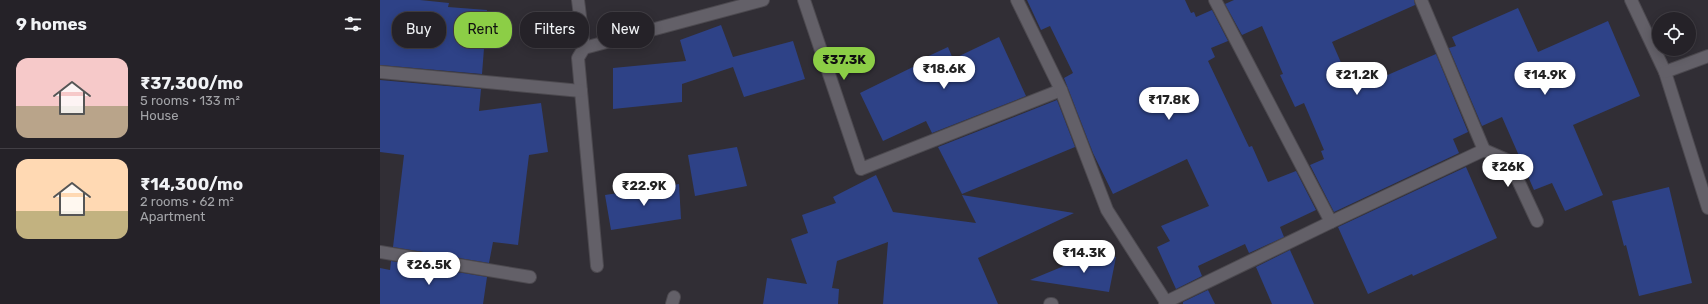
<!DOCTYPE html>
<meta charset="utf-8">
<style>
:root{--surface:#252228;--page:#312f34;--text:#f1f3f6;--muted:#a3a4a8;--line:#423f45;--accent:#8cce46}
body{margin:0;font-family:Rubik,sans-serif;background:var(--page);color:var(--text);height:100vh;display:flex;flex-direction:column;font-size:15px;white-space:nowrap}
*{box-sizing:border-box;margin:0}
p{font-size:13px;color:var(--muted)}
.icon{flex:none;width:22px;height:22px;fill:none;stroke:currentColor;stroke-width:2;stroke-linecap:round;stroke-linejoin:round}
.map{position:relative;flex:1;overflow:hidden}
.details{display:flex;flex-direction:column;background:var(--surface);width:380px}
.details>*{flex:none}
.guide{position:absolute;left:12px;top:12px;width:380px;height:36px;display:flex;gap:8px}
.buttons{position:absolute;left:1272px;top:12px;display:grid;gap:8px}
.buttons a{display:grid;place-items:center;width:44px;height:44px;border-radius:50%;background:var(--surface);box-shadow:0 2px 10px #0003,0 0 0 1px var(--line);font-size:20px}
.price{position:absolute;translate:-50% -34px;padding:0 9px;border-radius:14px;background:#fff;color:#222;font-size:13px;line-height:26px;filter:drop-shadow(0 1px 2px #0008)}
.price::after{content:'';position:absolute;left:50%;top:24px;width:12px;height:9px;margin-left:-6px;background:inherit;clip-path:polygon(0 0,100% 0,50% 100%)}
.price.on{background:var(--accent);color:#111}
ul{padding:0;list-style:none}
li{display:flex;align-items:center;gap:12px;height:100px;padding:0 16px}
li+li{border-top:1px solid var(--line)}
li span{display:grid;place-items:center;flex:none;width:112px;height:80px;border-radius:12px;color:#555}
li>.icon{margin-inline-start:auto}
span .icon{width:48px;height:48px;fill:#fffc;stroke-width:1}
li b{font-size:17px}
h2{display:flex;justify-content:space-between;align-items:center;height:48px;padding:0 16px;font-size:17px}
.chip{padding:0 14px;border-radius:16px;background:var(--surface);box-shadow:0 2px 10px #0003,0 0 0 1px var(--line);font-size:14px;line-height:36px}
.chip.on{background:var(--accent);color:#111}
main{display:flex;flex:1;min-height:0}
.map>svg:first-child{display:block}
</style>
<main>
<section class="details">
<h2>9 homes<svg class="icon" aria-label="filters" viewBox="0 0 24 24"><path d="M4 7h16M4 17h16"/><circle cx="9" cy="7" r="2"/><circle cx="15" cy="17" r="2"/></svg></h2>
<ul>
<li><span style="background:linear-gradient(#f6c9c9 60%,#b9a48a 0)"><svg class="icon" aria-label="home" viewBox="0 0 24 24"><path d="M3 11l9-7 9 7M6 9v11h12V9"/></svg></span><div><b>₹37,300/mo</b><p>5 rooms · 133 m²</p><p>House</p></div></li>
<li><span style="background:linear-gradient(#ffd9b3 65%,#c2b280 0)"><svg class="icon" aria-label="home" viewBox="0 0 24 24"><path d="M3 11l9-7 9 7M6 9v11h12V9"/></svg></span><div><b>₹14,300/mo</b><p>2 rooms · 62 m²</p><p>Apartment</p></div></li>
</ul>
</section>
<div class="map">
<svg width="1328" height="304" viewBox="0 0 1328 304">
<rect width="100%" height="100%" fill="#312e35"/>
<!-- building -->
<g fill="#2e4287">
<polygon points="0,0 40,0 69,3 68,7 107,10 102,74 0,65"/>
<polygon points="647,0 805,0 811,13 814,12 816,17 832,10 848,41 831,48 835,57 828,61 869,147 872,146 888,182 916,171 936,210 900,227 904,237 869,253 865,244 818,266 822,276 796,289 777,247 790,241 781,226 829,206 807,159 733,194 713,153 684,78 693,73 670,26 661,30"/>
<polygon points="854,0 1034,0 1035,5 952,42 973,90 1056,54 1088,132 1073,139 1079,153 954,212 930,165 944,159 941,151 944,150 924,103 915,107 900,75 903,74 882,26 862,35 845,4"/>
<polygon points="1138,8 1158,52 1228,21 1260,96 1193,125 1223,195 1185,211 1172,183 1154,190 1122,117 1102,126 1069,48 1076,46 1072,37"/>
<polygon points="341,25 353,57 413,41 425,79 364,97 353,67 302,84 302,102 233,109 233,68 306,61 300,40"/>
<polygon points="619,37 646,96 552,133 546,121 503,141 480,93 541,63 540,60 568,47 573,59"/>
<polygon points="0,80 101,89 99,111 161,103 168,152 149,155 138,245 113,242 109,263 13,247 24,155 0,152"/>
<polygon points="677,100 695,147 582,194 558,147"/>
<polygon points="357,147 367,186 315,196 308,155"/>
<polygon points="1086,167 1117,238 1033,276 1032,274 988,294 958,227"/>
<polygon points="496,175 513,212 596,223 582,195 694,213 598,258 618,304 503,304 508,242 457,261 452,288 459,289 458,304 383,304 387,278 427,284 411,239 428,233 422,215 456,203 453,197"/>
<polygon points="299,184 301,219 231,230 225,195"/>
<polygon points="1289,187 1312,283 1259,296 1246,245 1244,246 1232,201"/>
<polygon points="910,250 934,304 892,304 876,267"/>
<polygon points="713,254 736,257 729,292 650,280"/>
<polygon points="11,261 107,277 103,304 0,304 0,268 10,270"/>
<polygon points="828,290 835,304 803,304 803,302"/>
</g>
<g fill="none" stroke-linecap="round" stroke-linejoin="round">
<!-- street casing -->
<g stroke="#4c494f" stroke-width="14">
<g id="street">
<polyline points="198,0 204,48 198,58 217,266"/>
<polyline points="424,0 481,169 681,90"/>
<polyline points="637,0 681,90 727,210 786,302"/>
<polyline points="1251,0 1285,72 1328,208"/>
<polyline points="204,48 383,0"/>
<polyline points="0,72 201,91"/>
<polyline points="1285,72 1328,56"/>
<polyline points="1104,150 1129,161 1157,221"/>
<polyline points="951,222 1104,150 1041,0"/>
<polyline points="0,252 150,277"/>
<polyline points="292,304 294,297"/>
<polyline points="670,304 672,304"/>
<polyline points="785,304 786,302 951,222 835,0"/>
</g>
</g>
<!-- street -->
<use href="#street" stroke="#636068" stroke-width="12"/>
</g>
</svg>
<div class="buttons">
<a><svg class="icon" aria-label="locate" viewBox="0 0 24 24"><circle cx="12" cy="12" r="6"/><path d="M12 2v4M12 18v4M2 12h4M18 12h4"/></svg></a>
</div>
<b class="price on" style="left:464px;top:81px">₹37.3K</b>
<b class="price" style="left:564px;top:90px">₹18.6K</b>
<b class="price" style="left:977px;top:96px">₹21.2K</b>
<b class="price" style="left:1165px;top:96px">₹14.9K</b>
<b class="price" style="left:789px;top:121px">₹17.8K</b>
<b class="price" style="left:1128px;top:188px">₹26K</b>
<b class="price" style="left:264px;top:207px">₹22.9K</b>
<b class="price" style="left:704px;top:274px">₹14.3K</b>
<b class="price" style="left:49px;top:286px">₹26.5K</b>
<div class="guide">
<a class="chip">Buy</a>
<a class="chip on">Rent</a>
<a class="chip">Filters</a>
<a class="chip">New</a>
</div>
</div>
</main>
